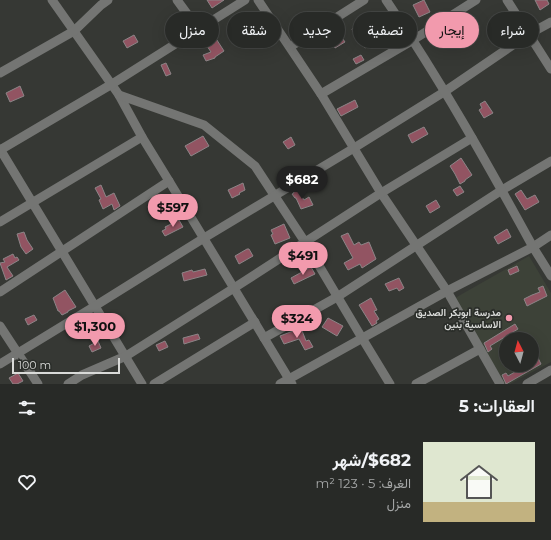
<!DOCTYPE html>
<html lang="ar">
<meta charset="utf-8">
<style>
:root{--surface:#282a27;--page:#343633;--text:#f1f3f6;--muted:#a5a7a7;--line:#444644;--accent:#f29aad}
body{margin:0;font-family:Montserrat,Vazirmatn,sans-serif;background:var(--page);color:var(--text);direction:rtl;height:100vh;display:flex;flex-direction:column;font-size:15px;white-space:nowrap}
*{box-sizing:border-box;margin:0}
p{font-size:13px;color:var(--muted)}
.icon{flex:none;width:22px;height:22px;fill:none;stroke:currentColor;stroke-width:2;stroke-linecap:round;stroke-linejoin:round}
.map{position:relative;height:384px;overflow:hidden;direction:ltr}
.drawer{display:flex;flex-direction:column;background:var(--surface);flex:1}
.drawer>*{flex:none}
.guide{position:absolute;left:12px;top:12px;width:527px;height:36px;direction:rtl;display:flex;gap:8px}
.needle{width:26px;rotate:354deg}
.fabs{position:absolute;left:499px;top:332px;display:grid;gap:8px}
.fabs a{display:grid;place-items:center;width:40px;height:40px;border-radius:50%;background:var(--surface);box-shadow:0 4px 16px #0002,0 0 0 1px var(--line);font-size:20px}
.scale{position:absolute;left:12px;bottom:10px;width:108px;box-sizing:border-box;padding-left:4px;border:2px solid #d9dad8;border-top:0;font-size:11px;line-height:14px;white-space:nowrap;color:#d9dad8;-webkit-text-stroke:3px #2b2e2a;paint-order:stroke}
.price{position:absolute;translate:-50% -34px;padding:0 9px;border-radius:14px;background:var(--accent);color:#111;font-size:13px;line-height:26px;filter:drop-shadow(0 1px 2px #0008)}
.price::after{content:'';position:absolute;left:50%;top:24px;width:12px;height:9px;margin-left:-6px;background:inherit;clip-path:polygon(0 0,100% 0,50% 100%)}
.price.on{background:#222;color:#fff}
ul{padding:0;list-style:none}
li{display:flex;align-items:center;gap:12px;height:100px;padding:0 16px}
li span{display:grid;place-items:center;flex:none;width:112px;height:80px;border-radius:0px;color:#555}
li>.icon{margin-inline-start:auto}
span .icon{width:48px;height:48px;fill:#fffc;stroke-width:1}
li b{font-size:17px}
h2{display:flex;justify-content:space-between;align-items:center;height:48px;padding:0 16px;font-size:17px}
.pill{padding:0 14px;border-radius:18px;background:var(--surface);box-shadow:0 4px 16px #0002,0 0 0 1px var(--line);font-size:14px;line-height:36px}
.pill.on{background:var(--accent);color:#111}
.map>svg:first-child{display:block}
</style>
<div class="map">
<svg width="551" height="384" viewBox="0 0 551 384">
<rect width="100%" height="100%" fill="#363834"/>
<!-- built -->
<path fill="#3d4238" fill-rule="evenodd" d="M529 256 551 293V362L510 384H505L455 298ZM506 339H532V365H506Z"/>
<!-- building -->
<g fill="#925462" stroke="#8c8587">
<polygon points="207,0 224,0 212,8"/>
<polygon points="424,0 430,12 419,17 413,5"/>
<polygon points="535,0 547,0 549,4 540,10"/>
<polygon points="366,17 378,34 372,38 374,42 365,48 357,35 355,36 352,29 363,24 361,21"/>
<polygon points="213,34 224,51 215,57 215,58 206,61 203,55 211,52 203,40"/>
<polygon points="134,35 138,42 127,48 123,41"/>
<polygon points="340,35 345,42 335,48 330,40"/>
<polygon points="361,55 364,60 356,64 353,59"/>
<polygon points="166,63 171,74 166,76 161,65"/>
<polygon points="20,86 24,96 10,102 6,93"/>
<polygon points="355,100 358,107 341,116 337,109"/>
<polygon points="485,101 493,113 484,118 479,110 482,108 480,104"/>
<polygon points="424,127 428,134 412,143 408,135"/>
<polygon points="203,136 209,146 191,156 185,146"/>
<polygon points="291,137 295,145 288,149 283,142"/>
<polygon points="461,158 472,175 465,180 465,181 460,184 455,174 450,166"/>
<polygon points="243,183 245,190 239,193 240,194 232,198 228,190"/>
<polygon points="101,185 106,197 114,193 120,206 114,210 112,204 103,209 99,200 101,199 95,188"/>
<polygon points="460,186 464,192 457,196 453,190"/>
<polygon points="297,189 304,200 309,197 313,205 301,209 296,198 295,198 292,194 294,193 293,191"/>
<polygon points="521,190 527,199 535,195 539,202 525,210 515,194"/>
<polygon points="436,200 440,207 430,213 426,206"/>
<polygon points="179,220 183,227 165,236 162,231 166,229 165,227"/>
<polygon points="284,224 290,238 275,244 271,235 273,234 271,230"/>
<polygon points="507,229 511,237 498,244 494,237"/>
<polygon points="24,232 27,240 33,249 26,254 21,247 17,234"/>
<polygon points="348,233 354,245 359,242 361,245 369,242 376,259 362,268 360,264 348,270 344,263 353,258 341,236"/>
<polygon points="247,249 249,249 253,256 239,264 235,256"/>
<polygon points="13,254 15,258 17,257 19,260 7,267 13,276 6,280 0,263 5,262 3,259"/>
<polygon points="517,266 519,271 510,275 508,270"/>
<polygon points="311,267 315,274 294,284 291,278"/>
<polygon points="205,269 207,275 184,281 182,273 192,270 193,272"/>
<polygon points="399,278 404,288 399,291 397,288 389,291 385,284"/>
<polygon points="543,286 547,296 527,306 524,299 532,295 540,292 538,288"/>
<polygon points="65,290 76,307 68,311 68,312 62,315 59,311 58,311 53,298"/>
<polygon points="371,298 377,310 374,311 379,319 376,321 377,323 372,326 359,305"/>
<polygon points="34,315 37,320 28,325 25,319"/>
<polygon points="328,318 343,326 337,336 322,327"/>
<polygon points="515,324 518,329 490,346 492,349 488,352 484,343"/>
<polygon points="301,328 306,341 309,340 313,347 305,350 299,339 284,344 280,336"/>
<polygon points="198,334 200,339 184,344 183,338"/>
<polygon points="98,341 101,348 92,352 89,346"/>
<polygon points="165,341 168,347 159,351 156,345"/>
<polygon points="538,358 541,364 506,384 502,375 506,373 508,376 527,365 532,365 532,362"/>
<polygon points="18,373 23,381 17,384 13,384 9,378"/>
</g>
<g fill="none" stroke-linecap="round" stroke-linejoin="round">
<!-- minor -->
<g stroke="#747573" stroke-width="9">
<polyline points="52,0 119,95 142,137 169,181 292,384"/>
<polyline points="177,0 199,30"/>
<polyline points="258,0 321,94 381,193 447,291 500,384"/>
<polyline points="507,0 551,69"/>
<polyline points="290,47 364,0"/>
<polyline points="0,73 74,31 101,5 108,0"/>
<polyline points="321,94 413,40 476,0"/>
<polyline points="119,95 204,125 255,166 305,242 362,338 390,384"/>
<polyline points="0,149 142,384"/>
<polyline points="0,150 112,84 245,0"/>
<polyline points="0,222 142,137"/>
<polyline points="551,235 533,247 551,276"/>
<polyline points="0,292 169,181"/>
<polyline points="0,326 38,384"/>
<polyline points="264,338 337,297 502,190 551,161"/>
<polyline points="0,364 95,306 204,238 354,148 444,92 529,34 551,22"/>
<polyline points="68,384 82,375 126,356 234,288 381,193 472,138"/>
<polyline points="154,384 255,322"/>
<path d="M280 384 447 291 533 247C487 163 440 79 386 0"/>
<polyline points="416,384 480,349"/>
<polyline points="527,384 551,370"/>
</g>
</g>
<!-- markers -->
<circle fill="#f29aad" stroke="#2b2e2a" stroke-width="1.5" cx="509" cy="318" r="4"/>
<g text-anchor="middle" stroke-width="3.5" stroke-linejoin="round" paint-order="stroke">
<!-- poi labels -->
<g font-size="10" font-weight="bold" fill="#d9dad8" stroke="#2b2e2a" text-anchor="end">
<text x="501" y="316">مدرسة ابوبكر الصديق<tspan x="501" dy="12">الاساسية بنين</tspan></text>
</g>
</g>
</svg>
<div class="fabs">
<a><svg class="needle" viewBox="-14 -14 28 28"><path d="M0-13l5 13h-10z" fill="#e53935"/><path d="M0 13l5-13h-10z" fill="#a5a7a7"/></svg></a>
</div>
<div class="scale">100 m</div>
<b class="price on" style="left:302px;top:200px">$682</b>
<b class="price" style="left:173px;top:228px">$597</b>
<b class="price" style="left:303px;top:276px">$491</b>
<b class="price" style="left:297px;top:339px">$324</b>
<b class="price" style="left:95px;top:347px">$1,300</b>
<div class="guide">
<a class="pill">شراء</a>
<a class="pill on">إيجار</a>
<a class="pill">تصفية</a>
<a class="pill">جديد</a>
<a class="pill">شقة</a>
<a class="pill">منزل</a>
</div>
</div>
<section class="drawer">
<h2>العقارات: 5<svg class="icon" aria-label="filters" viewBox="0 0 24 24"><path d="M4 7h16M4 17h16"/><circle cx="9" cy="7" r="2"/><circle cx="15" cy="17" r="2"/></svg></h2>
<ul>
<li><span style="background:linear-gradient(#dfe7d0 75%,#c2b280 0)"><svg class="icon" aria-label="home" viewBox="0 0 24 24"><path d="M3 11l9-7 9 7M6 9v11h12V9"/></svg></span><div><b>$682/شهر</b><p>الغرف: 5 · 123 m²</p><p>منزل</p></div><svg class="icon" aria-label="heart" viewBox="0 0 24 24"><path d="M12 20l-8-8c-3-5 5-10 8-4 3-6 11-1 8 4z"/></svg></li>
</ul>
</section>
